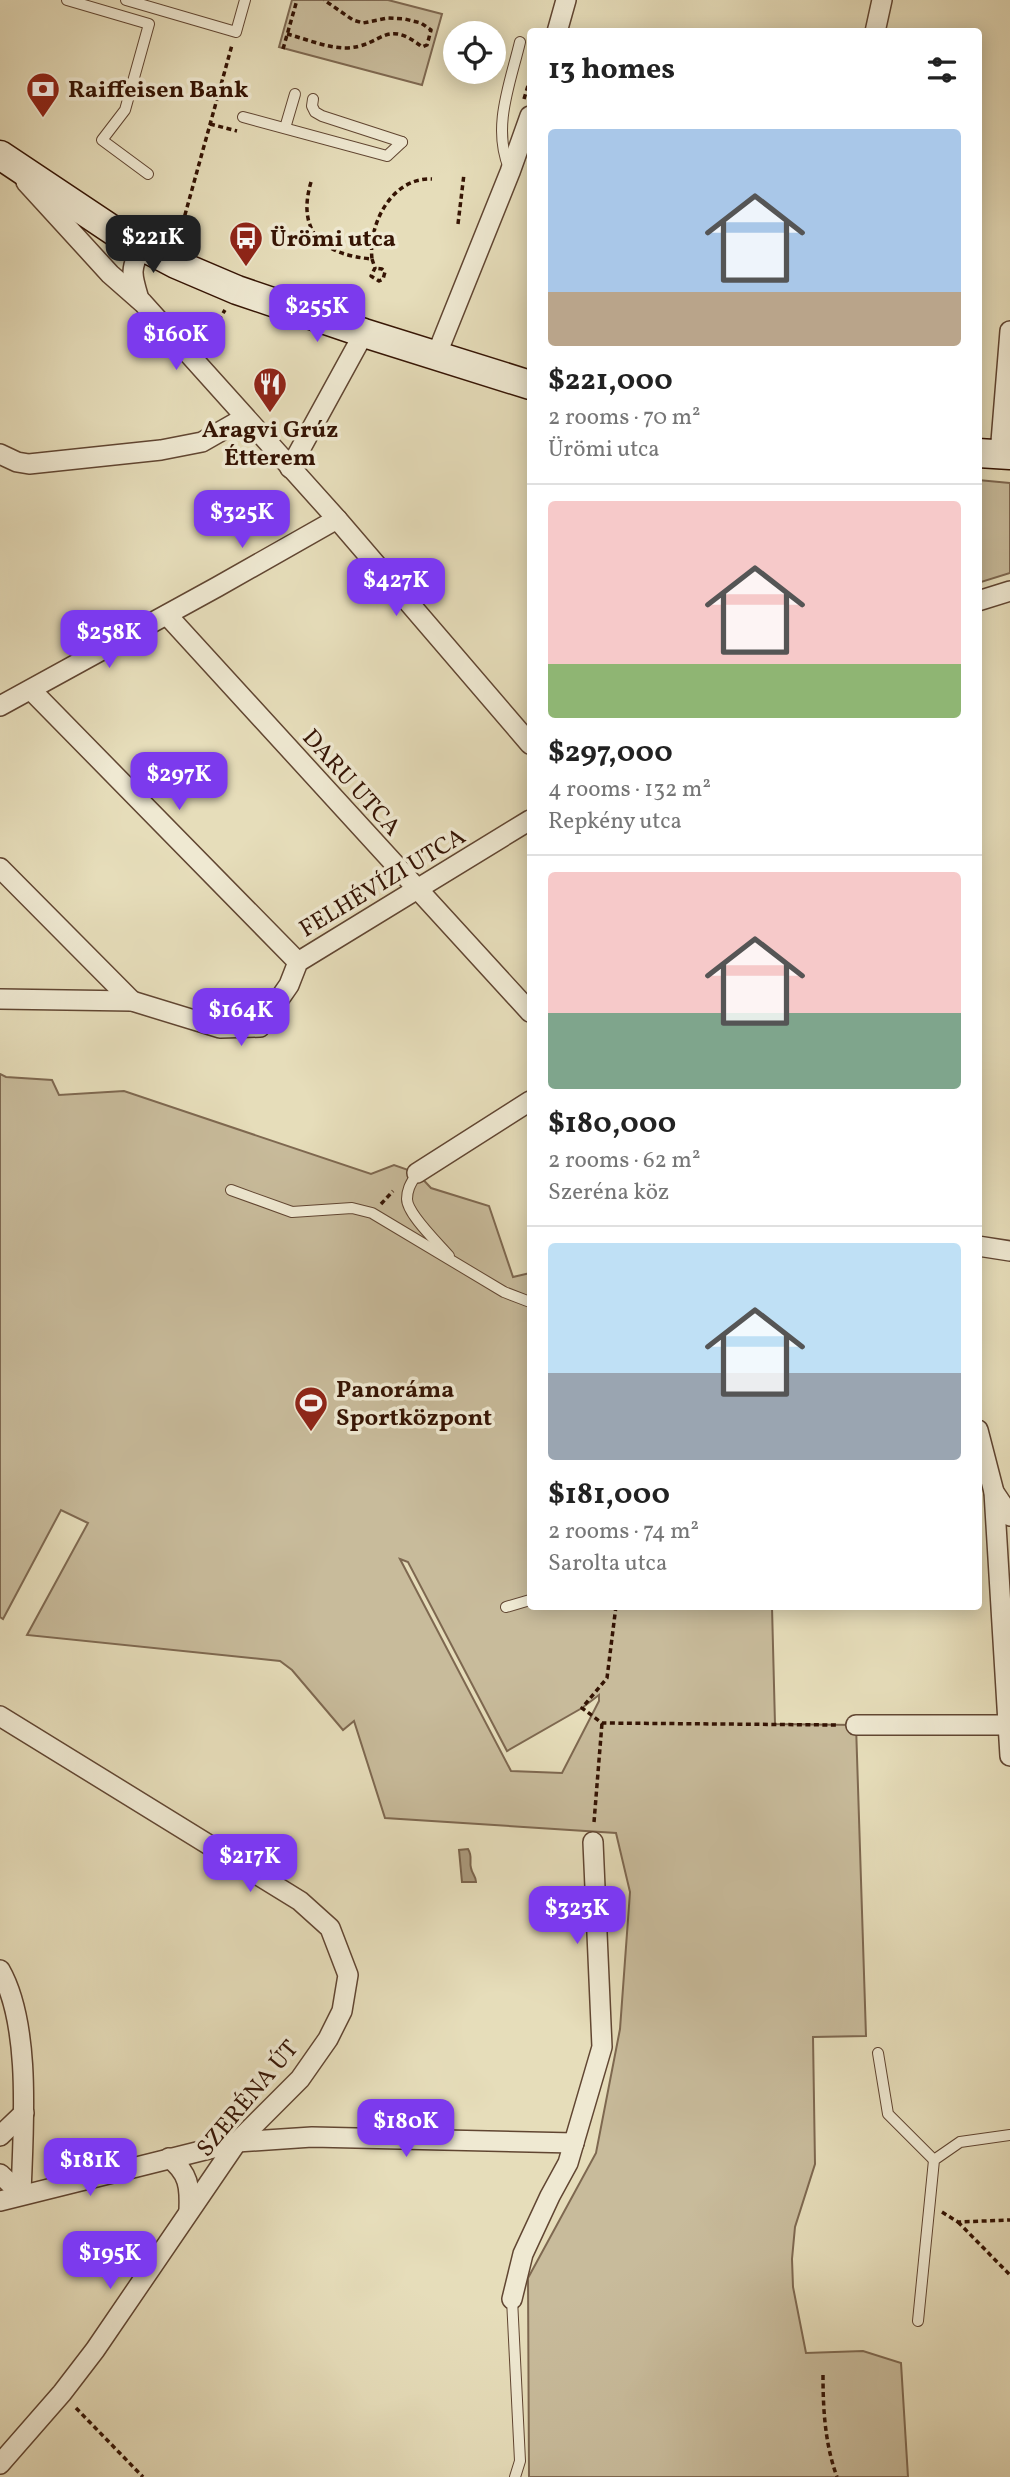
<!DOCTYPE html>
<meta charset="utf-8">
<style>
:root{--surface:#fff;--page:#f2f2f2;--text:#222;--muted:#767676;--line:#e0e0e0;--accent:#7c3aed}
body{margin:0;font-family:Vollkorn,serif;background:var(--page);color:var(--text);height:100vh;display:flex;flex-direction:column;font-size:26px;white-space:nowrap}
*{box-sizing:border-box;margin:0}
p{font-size:23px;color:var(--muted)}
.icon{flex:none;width:38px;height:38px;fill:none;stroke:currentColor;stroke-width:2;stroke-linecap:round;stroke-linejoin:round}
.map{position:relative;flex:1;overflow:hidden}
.sheet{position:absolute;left:527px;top:28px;width:455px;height:1582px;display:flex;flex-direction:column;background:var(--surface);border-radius:7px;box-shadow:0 4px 18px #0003}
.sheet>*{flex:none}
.fabs{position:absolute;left:443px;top:21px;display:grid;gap:14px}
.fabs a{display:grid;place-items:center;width:63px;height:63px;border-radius:50%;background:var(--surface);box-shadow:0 4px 18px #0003;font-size:35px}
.price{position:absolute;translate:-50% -60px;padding:0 16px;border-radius:14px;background:var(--accent);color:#fff;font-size:23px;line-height:46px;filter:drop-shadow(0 2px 4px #0008)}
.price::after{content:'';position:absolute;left:50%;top:42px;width:21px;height:16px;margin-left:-10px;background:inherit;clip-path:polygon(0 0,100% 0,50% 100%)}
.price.on{background:#222;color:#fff}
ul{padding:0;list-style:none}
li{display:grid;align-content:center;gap:14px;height:371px;padding:0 21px}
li+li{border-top:2px solid var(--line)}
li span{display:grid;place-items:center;height:217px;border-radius:7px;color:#555}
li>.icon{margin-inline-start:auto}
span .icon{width:126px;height:126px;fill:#fffc;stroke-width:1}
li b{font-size:30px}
h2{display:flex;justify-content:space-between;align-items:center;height:84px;padding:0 21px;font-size:30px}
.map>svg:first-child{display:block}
</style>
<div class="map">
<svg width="1010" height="2477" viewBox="0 0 1010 2477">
<rect width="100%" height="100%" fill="#e6ddba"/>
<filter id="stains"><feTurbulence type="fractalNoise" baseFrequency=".00286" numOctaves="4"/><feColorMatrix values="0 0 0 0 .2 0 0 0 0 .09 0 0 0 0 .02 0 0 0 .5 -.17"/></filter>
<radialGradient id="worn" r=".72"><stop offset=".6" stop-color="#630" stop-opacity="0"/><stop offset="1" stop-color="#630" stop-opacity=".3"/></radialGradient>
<!-- green -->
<g fill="#c8bb9b" stroke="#7e6850" stroke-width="2" fill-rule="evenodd">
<polygon points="292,0 388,0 442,14 422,85 279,47"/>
<polygon points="978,480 1010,483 1010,573 978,583"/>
<path d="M0 1074 6 1077 52 1080 59 1095 124 1091 371 1174 394 1165 417 1173 431 1188 489 1206 513 1277 530 1273V1606L772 1607 775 1724 856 1725 866 2036 813 2037 815 2164 795 2227 792 2259 793 2287 806 2353 863 2351 901 2363 908 2477H529L528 2278 596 2153 620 2029 630 1892 616 1833 385 1818 354 1721 343 1730 292 1670 280 1661 27 1635 88 1523 61 1510 3 1619 0 1617ZM400 1559 408 1562 507 1751 582 1708 599 1695V1701L562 1773 511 1771Z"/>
</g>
<!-- water -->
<path fill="#aa997c" stroke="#7b644c" stroke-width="2" d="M468 1849C473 1857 469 1861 471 1868 472 1874 476 1876 476 1882H462L459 1850Z"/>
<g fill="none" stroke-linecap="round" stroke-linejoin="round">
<!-- lane casing -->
<g stroke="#614632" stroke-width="12">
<g id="lane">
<polyline points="67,0 149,24 125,110 102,140 148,174"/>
<polyline points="126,0 236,32 245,0"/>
<polyline points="313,99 312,106 315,112 322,116 402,142"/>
<polyline points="243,117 387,156 402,142"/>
<polyline points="285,128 295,94"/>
<path d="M509 168C492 127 510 84 520 42"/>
<path d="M417 1173C412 1182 407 1188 407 1199 407 1214 439 1244 449 1256"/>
<polyline points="231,1190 292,1212 352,1208 372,1213 504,1292 530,1302"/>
<polyline points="506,1607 530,1600"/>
<polyline points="878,2053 888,2114 934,2160"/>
<polyline points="512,2299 520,2461 515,2477"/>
<polyline points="918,2321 934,2160 960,2142 1010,2135"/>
</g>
</g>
<!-- street casing -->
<g stroke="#614632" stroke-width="22">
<g id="street">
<polyline points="557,32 566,0"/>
<polyline points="875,32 882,0"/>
<polyline points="26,182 110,274 143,303 337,519 530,744"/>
<path d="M139 299C132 276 129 269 142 247"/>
<polyline points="436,356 510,172 530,116"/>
<polyline points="0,454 17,462 29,464 161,450 202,442 244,418"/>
<polyline points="1000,454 1010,331"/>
<polyline points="290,468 364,333"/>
<polyline points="978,601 1010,591"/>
<polyline points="167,615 530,1012"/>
<polyline points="31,690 298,962"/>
<polyline points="0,706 217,587 337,519"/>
<polyline points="0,868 132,1001"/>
<polyline points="0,999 132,1001 220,1028 260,1027 289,985 298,962 530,820"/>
<polyline points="417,1173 530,1101"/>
<polyline points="978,1246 1010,1251"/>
<polyline points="978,1430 994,1492 1010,1516"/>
<polyline points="994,1492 1010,1756"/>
<polyline points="0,1716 300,1901 330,1928 348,1975 342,2011 328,2039 300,2079 237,2142 95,2350 62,2393 0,2464"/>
<polyline points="856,1725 1008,1725"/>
<path d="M0 1970C32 2026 23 2131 21 2194"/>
<polyline points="0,2136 24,2113"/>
<path d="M169 2158C189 2173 190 2187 189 2211"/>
<polyline points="0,2174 21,2194"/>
<polyline points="0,2201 237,2142 312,2137 574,2143"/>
<polyline points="512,2299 523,2254 550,2196 568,2163 602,2047 593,1842"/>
</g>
</g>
<!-- secondary casing -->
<g stroke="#351404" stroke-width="31">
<g id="secondary">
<polyline points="0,155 117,233 176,264 237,290 364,333 530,385"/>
<polyline points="978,453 1010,455"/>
</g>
</g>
<!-- path -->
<g stroke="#351404" stroke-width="3.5" stroke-dasharray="5 3.5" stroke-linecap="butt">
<path d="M287 34C306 39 327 48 346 48 382 47 385 17 422 47L427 45 431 30 421 23 405 19 388 18 363 23 353 20 324 0"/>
<polyline points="283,49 297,0"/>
<polyline points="524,99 530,79"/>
<polyline points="210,124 237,131"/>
<path d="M311 182C296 233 324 255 372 259 368 224 392 177 432 179"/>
<polyline points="458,224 464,174"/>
<polyline points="178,240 232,45"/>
<polyline points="372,259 375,268 371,276 379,281 383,279 385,272 382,269 375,268"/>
<polyline points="205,342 225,310"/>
<polyline points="381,1204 393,1191"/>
<polyline points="616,1606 607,1678 582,1708 602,1723 837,1725"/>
<polyline points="594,1822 602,1723"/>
<polyline points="942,2212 958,2222 1010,2220"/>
<polyline points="958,2222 1010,2275"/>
<path d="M823 2375C823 2410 825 2444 837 2477"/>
<polyline points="76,2408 143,2477"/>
</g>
<!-- lane -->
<use href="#lane" stroke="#efe9d2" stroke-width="10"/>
<!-- street -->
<use href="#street" stroke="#efe9d2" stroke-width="19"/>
<!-- secondary -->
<use href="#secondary" stroke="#efe9d2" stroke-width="28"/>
</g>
<!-- icons -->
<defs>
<g id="bank-pin" transform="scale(1.75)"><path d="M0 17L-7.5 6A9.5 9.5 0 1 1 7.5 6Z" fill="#8f2418" stroke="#efe9d2"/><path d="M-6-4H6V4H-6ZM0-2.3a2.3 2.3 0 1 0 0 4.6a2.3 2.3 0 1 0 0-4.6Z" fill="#fff"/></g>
<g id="bus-pin" transform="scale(1.75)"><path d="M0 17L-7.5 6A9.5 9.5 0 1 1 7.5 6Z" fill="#8f2418" stroke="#efe9d2"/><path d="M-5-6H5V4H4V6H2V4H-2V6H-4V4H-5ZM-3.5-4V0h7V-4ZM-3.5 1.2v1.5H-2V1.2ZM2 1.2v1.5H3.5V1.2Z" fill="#fff"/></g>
<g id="restaurant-pin" transform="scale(1.75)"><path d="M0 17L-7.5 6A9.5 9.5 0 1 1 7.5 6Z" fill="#8f2418" stroke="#efe9d2"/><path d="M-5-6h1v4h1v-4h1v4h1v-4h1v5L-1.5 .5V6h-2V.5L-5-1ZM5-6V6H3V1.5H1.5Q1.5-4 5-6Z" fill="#fff"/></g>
<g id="stadium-pin" transform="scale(1.75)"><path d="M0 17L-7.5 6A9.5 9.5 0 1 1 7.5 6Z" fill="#8f2418" stroke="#efe9d2"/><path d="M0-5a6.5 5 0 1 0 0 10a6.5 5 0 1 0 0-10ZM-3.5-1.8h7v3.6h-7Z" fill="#fff"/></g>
</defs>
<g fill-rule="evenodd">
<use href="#bank-pin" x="43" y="89"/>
<use href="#bus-pin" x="246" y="238"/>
<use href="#restaurant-pin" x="270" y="384"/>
<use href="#stadium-pin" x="311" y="1403"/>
</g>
<g text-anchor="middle" stroke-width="7" stroke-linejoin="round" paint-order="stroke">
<!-- poi labels -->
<g font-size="24" font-weight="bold" fill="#351404" stroke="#efe9d2" text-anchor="start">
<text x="68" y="97">Raiffeisen Bank</text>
<text x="270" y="246">Ürömi utca</text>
<text x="270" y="437" text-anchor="middle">Aragvi Grúz<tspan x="270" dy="28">Étterem</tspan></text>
<text x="336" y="1397">Panoráma<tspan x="336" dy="28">Sportközpont</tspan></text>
</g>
<!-- street labels -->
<g font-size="24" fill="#351404" stroke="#efe9d2">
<text transform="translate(352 782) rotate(48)" y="8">DARU UTCA</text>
<text transform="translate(382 882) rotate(-31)" y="8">FELHÉVÍZI UTCA</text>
<text transform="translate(247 2098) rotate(-50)" y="8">SZERÉNA ÚT</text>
</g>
</g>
<rect width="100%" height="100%" filter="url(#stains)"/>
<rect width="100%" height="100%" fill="url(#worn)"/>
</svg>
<div class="fabs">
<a><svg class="icon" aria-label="locate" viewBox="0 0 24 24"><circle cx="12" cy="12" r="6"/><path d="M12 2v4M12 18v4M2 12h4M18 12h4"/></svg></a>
</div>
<b class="price on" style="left:153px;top:275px">$221K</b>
<b class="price" style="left:317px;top:344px">$255K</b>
<b class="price" style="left:176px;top:372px">$160K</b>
<b class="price" style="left:242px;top:550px">$325K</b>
<b class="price" style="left:396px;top:618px">$427K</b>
<b class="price" style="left:109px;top:670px">$258K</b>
<b class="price" style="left:179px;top:812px">$297K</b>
<b class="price" style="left:241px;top:1048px">$164K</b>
<b class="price" style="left:250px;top:1894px">$217K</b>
<b class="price" style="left:577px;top:1946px">$323K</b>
<b class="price" style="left:406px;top:2159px">$180K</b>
<b class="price" style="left:90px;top:2198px">$181K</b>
<b class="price" style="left:110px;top:2291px">$195K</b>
<section class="sheet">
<h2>13 homes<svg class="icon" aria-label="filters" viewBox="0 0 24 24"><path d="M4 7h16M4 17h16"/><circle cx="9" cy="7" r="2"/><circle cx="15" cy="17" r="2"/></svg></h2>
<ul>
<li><span style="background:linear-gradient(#a9c7e8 75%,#b9a48a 0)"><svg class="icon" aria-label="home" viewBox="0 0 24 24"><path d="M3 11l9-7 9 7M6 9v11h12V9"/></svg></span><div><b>$221,000</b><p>2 rooms · 70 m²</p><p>Ürömi utca</p></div></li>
<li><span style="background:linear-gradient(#f6c9c9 75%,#8fb573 0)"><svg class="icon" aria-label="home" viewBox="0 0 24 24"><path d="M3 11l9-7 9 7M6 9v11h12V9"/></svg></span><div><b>$297,000</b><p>4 rooms · 132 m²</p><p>Repkény utca</p></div></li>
<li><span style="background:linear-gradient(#f6c9c9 65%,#7fa58c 0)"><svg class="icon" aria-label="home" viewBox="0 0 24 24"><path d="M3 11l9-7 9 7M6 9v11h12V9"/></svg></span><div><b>$180,000</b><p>2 rooms · 62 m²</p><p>Szeréna köz</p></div></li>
<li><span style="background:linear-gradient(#bfe0f5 60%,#9aa5b1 0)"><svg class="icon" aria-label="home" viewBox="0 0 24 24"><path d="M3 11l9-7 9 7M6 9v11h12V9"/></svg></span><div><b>$181,000</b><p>2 rooms · 74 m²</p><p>Sarolta utca</p></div></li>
</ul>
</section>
</div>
